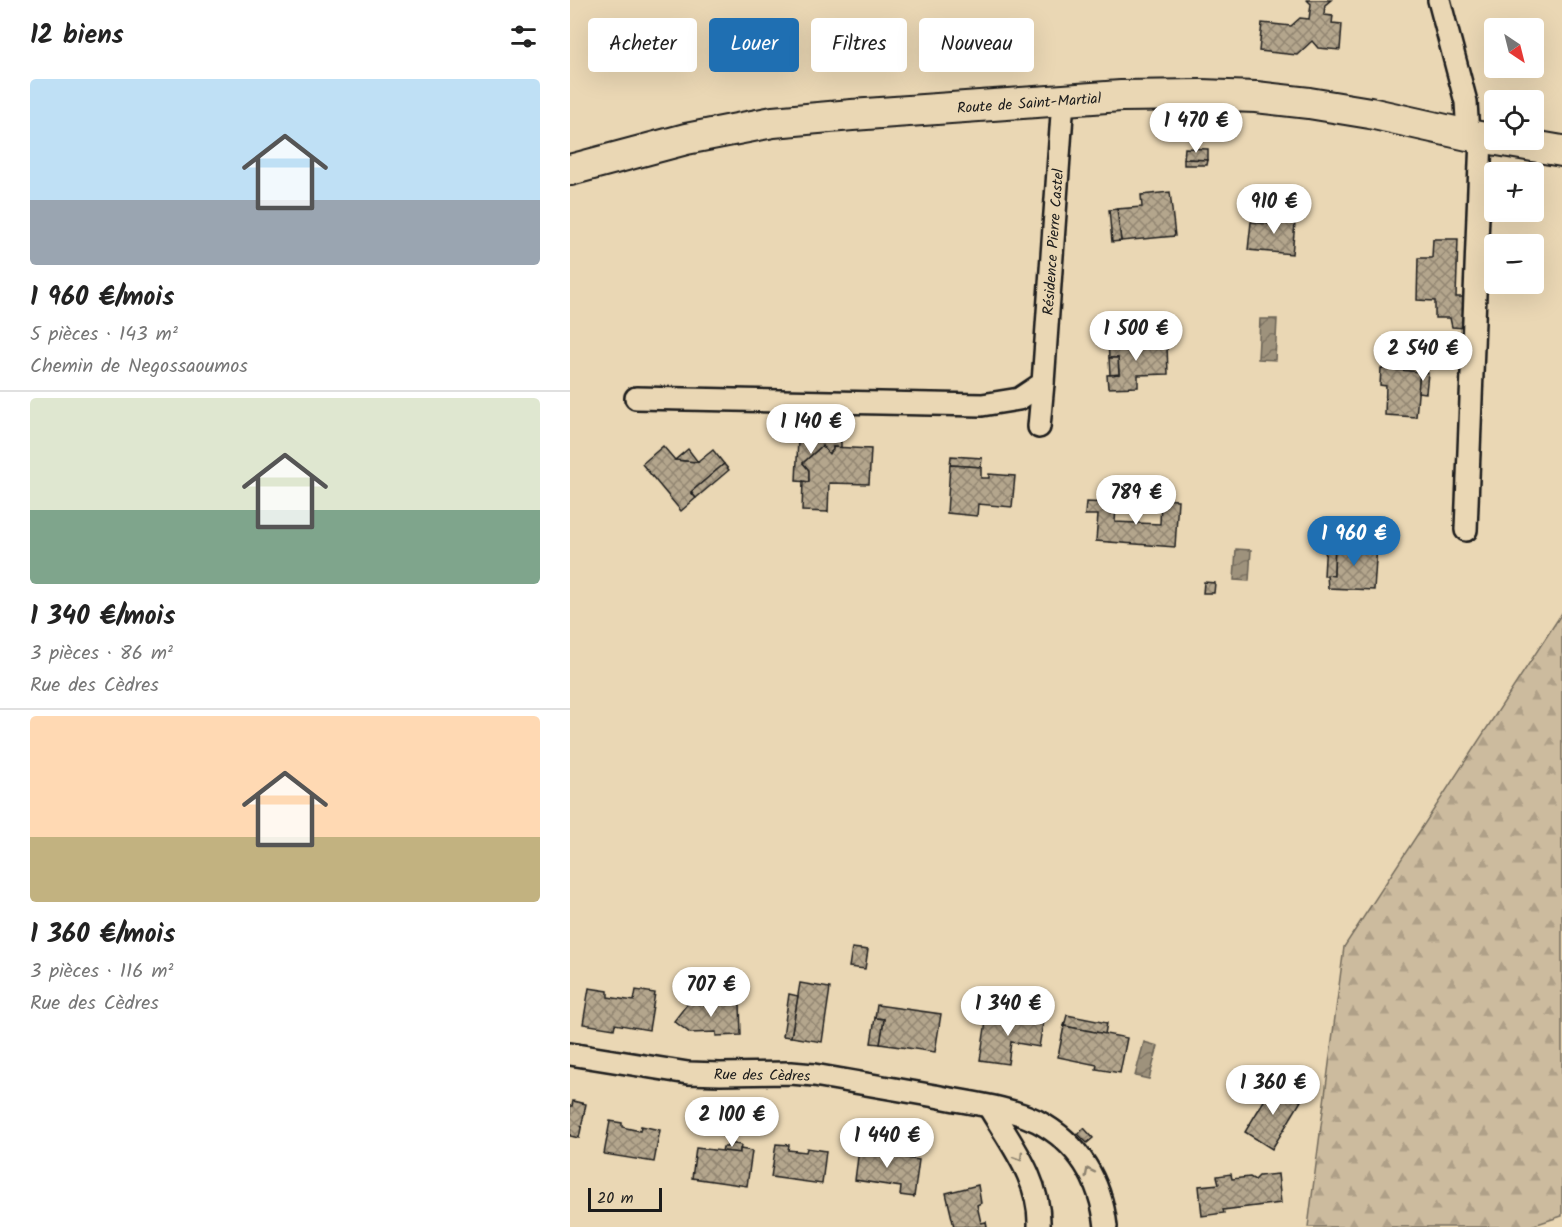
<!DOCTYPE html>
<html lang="fr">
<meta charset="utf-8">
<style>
:root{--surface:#fff;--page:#f2f2f2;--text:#222;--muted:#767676;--line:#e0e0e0;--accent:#1f6fb2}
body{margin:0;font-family:Kalam,sans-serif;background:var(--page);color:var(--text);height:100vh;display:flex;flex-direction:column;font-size:22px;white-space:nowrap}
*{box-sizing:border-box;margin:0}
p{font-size:20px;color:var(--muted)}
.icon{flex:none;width:33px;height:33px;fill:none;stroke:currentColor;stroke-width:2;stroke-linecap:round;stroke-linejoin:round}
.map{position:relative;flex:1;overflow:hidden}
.details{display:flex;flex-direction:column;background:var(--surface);width:570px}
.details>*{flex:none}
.guide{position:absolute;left:18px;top:18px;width:570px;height:54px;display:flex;gap:12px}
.needle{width:39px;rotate:145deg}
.fabs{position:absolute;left:914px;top:18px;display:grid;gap:12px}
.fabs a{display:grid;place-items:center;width:60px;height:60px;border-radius:6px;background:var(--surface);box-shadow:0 6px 24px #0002;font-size:30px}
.scale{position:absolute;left:18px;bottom:15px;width:74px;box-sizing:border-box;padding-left:6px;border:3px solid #1c1c1c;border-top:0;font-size:16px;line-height:21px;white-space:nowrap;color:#1c1c1c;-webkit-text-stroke:4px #ead7b4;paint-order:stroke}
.price{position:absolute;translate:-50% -51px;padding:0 14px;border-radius:21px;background:#fff;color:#222;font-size:20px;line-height:39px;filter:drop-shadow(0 2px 3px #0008)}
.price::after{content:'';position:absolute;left:50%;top:36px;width:18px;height:14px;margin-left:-9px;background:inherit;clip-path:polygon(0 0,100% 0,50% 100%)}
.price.current{background:var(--accent);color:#fff}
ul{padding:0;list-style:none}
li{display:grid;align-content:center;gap:12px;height:318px;padding:0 30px}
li+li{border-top:2px solid var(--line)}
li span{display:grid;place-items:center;height:186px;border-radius:6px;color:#555}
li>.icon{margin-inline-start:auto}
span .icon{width:108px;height:108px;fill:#fffc;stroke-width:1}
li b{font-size:26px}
h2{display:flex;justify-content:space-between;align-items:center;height:72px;padding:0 30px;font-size:26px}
.pill{padding:0 21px;border-radius:6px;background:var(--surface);box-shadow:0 6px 24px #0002;font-size:21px;line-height:54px}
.pill.current{background:var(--accent);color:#fff}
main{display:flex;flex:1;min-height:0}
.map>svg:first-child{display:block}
</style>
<main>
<section class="details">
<h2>12 biens<svg class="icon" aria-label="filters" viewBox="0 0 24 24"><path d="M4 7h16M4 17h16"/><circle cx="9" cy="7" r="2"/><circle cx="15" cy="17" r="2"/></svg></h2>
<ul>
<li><span style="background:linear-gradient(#bfe0f5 65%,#9aa5b1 0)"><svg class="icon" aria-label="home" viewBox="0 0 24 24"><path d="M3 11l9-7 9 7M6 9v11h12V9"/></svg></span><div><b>1 960 €/mois</b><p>5 pièces · 143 m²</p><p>Chemin de Negossaoumos</p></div></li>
<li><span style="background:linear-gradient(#dfe7d0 60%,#7fa58c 0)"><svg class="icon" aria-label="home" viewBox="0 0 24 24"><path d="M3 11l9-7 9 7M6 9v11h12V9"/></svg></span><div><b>1 340 €/mois</b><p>3 pièces · 86 m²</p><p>Rue des Cèdres</p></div></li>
<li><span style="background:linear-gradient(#ffd9b3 65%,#c2b280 0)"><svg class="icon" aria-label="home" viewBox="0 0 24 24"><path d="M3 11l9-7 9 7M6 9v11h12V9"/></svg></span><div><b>1 360 €/mois</b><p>3 pièces · 116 m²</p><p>Rue des Cèdres</p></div></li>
</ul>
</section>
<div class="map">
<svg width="992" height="1227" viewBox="0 0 992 1227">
<defs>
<pattern id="forest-firs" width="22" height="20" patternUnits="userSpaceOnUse" patternTransform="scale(1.5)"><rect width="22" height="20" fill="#ccbb9e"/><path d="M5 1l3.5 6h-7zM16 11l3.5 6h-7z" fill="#afa088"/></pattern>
<pattern id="water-waves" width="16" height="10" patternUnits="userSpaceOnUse" patternTransform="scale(1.5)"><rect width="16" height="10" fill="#9e927c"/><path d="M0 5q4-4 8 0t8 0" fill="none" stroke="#807665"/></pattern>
<pattern id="building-cross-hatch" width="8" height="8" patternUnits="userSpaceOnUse" patternTransform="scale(1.5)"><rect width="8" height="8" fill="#b4a68d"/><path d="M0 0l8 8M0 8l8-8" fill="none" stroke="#928672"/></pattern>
</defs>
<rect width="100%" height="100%" fill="#ead7b4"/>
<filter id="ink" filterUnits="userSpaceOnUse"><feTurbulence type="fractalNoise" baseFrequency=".0167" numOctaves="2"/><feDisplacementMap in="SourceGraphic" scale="12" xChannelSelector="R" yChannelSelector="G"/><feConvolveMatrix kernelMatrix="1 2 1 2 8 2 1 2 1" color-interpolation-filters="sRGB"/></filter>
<g filter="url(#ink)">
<!-- forest -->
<polygon fill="url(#forest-firs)" stroke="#746c5d" stroke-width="1.5" points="992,613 992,1216 958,1227 738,1227 774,947"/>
<!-- water -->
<g fill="url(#water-waves)" stroke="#6a6356" stroke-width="1.5">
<polygon points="690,319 707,319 705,360 688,359"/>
<polygon points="666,549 681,550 679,581 664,580"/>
<polygon points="574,1042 588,1046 579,1079 565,1076"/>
</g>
<!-- building -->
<g fill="url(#building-cross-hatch)" stroke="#1c1c1c" stroke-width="1.5">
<polygon points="737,0 761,0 755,5 754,15 763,16 762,23 772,24 770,50 748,48 742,41 727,55 689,51 692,23 721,26 730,18 739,19 741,4"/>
<polygon points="615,148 638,149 638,160 614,159"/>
<polygon points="614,159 638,160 637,165 614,165"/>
<polygon points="600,192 605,236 551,241 547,209 572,207 571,195"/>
<polygon points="547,209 551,241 542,242 539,210"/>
<polygon points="707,210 726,213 722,254 678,250 681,222 706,225"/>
<polygon points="863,239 888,239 886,297 894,297 894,328 882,327 880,318 865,318 865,301 847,300 848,258 862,258"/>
<polygon points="567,340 568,346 597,345 598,374 568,375 568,387 538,388 537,375 549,374 548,358 539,358 538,341"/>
<polygon points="539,358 548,358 549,374 540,375"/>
<polygon points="811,368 850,372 846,417 815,415 816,386 810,385"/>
<polygon points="850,372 858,373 856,393 848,392"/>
<polygon points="228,439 271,441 271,448 263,447 263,450 259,454 252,446 233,463 239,470 239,482 226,481"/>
<polygon points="93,446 105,460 128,462 143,450 154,464 121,492 126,498 111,511 72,464"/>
<polygon points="252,446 259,454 263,450 263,447 301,449 299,484 259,483 258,512 232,511 233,481 239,482 239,470 233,463"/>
<polygon points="118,449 128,462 105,460"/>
<polygon points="381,456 412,458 411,467 380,465"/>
<polygon points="154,464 159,470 126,498 121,492"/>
<polygon points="380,465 411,467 411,478 419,478 419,474 445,476 442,507 408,504 407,516 377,513"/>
<polygon points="591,499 608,500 605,547 526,541 528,515 515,515 516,502 539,503 539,507 546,507 545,522 590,524"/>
<polygon points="756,541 765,541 764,576 754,576"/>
<polygon points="765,541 807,545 804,590 758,588 757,575 764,576"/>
<polygon points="634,582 645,583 644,593 633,593"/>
<polygon points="282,948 298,950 295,969 279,967"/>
<polygon points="230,983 260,988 252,1042 221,1037"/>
<polygon points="19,988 38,991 38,997 64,1001 66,990 85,993 79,1030 45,1024 44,1029 13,1024"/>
<polygon points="219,994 228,996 221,1037 213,1036"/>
<polygon points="121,999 128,1004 170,1002 171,1035 146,1036 146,1032 120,1033 104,1021"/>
<polygon points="418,1003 446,1008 444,1019 417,1015"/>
<polygon points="307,1005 371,1014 365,1052 310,1044 314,1019 305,1018"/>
<polygon points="417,1015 473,1023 469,1047 441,1042 438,1064 410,1060"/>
<polygon points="497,1015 537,1023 535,1034 494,1026"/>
<polygon points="305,1018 314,1019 310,1044 301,1043"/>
<polygon points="494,1026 557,1038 550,1073 526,1069 527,1065 488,1057"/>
<polygon points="704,1084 731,1101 702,1149 675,1132"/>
<polygon points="3,1101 16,1104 9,1138 0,1136 0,1106 2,1106"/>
<polygon points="40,1121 52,1123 52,1127 70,1131 71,1126 90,1130 84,1162 34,1154"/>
<polygon points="514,1128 523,1138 517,1143 508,1134"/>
<polygon points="290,1142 307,1145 307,1149 337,1154 336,1158 349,1160 344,1197 330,1195 331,1187 285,1180"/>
<polygon points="158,1143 171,1145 170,1153 152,1151 153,1147 157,1147"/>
<polygon points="206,1144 219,1145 218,1150 236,1152 237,1148 256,1151 252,1184 201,1177"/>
<polygon points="126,1148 170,1153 170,1149 182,1151 177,1186 122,1178"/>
<polygon points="661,1174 662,1179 680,1177 685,1180 689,1176 708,1174 711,1203 653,1210 654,1213 632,1216 629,1186 649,1184 647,1176"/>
<polygon points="408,1185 411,1203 407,1205 411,1223 416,1222 417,1227 384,1227 376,1193"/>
</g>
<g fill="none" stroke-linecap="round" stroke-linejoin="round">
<!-- minor casing -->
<g stroke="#1c1c1c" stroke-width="26">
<g id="minor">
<polyline points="869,0 896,102 898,135"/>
<polyline points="66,398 412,405 449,399 473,383 493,100"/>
<polyline points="469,427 473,383"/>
<polyline points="896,530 911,137"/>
<path d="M0 1054 118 1073 150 1074 221 1073 244 1075C284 1082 324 1089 365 1096 398 1103 436 1106 467 1121 509 1143 531 1181 536 1227"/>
<path d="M419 1107C441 1144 471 1181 469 1227"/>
</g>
</g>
<!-- secondary casing -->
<g stroke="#1c1c1c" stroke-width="34">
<polyline id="secondary" points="0,170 116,139 203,122 282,115 551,96 631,95 686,97 739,103 800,113 898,135 992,151"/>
</g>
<!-- minor -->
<use href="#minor" stroke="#ead7b4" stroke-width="21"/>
<!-- secondary -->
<use href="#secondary" stroke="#ead7b4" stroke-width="30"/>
</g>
<!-- one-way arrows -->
<defs><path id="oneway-chevron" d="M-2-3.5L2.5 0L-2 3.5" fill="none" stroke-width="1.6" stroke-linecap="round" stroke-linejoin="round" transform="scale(1.5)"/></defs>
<g stroke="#8d8370">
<use href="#oneway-chevron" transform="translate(449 1157) rotate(59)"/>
<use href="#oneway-chevron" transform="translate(519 1172) rotate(-117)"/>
</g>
</g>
<g text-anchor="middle" stroke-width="4.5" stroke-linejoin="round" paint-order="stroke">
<!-- street labels -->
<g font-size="15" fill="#1c1c1c" stroke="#ead7b4">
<text transform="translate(459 103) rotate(-4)" y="5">Route de Saint-Martial</text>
<text transform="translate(483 242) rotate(-86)" y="5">Résidence Pierre Castel</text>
<text transform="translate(192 1075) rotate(1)" y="5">Rue des Cèdres</text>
</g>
</g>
</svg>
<div class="fabs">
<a><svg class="needle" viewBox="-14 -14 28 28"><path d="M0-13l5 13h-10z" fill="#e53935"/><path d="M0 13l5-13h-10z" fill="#767676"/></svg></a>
<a><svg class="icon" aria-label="locate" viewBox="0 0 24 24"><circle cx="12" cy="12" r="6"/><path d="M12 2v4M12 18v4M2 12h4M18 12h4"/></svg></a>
<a>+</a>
<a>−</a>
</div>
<div class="scale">20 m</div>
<b class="price" style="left:626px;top:154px">1 470 €</b>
<b class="price" style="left:704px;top:235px">910 €</b>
<b class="price" style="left:566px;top:362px">1 500 €</b>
<b class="price" style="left:853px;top:382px">2 540 €</b>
<b class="price" style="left:241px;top:455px">1 140 €</b>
<b class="price" style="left:566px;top:526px">789 €</b>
<b class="price current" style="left:784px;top:567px">1 960 €</b>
<b class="price" style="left:141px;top:1018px">707 €</b>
<b class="price" style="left:438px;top:1037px">1 340 €</b>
<b class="price" style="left:703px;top:1116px">1 360 €</b>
<b class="price" style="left:162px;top:1148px">2 100 €</b>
<b class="price" style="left:317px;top:1169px">1 440 €</b>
<div class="guide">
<a class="pill">Acheter</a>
<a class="pill current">Louer</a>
<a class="pill">Filtres</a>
<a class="pill">Nouveau</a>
</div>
</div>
</main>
